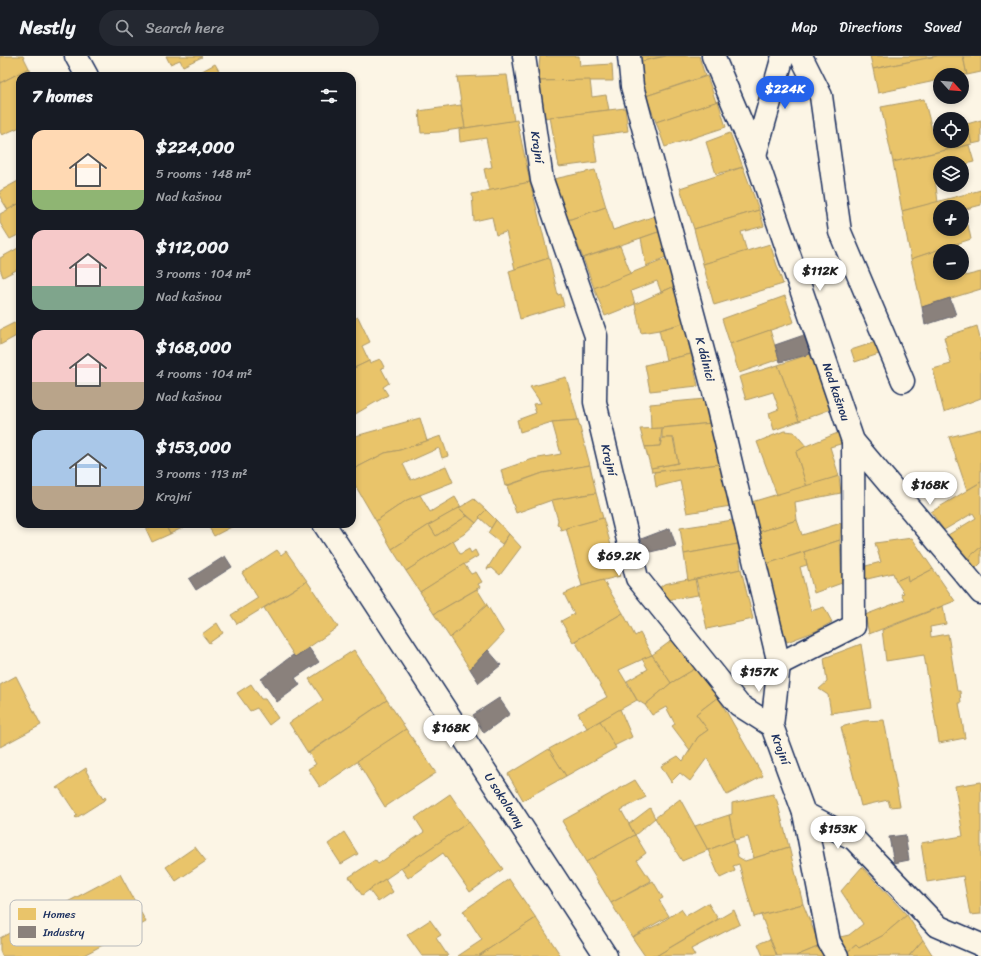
<!DOCTYPE html>
<meta charset="utf-8">
<style>
:root{--surface:#171b24;--page:#242831;--text:#f1f3f6;--muted:#9ea1a6;--line:#363941;--accent:#2563eb}
body{margin:0;font-family:Sriracha,sans-serif;background:var(--page);color:var(--text);height:100vh;display:flex;flex-direction:column;font-size:15px;white-space:nowrap}
*{box-sizing:border-box;margin:0}
p{font-size:13px;color:var(--muted)}
.icon{flex:none;width:22px;height:22px;fill:none;stroke:currentColor;stroke-width:2;stroke-linecap:round;stroke-linejoin:round}
.map{position:relative;flex:1;overflow:hidden}
.sheet{position:absolute;left:16px;top:16px;width:340px;height:456px;display:flex;flex-direction:column;background:var(--surface);border-radius:12px;box-shadow:0 2px 6px #0003}
.sheet>*{flex:none}
.needle{width:26px;rotate:116deg}
.tools{position:absolute;left:933px;top:12px;display:grid;gap:8px}
.tools a{display:grid;place-items:center;width:36px;height:36px;border-radius:50%;background:var(--surface);box-shadow:0 2px 6px #0003;font-size:20px}
.price{position:absolute;translate:-50% -34px;padding:0 9px;border-radius:14px;background:#fff;color:#222;font-size:13px;line-height:26px;filter:drop-shadow(0 1px 2px #0008)}
.price::after{content:'';position:absolute;left:50%;top:24px;width:12px;height:9px;margin-left:-6px;background:inherit;clip-path:polygon(0 0,100% 0,50% 100%)}
.price.on{background:var(--accent);color:#fff}
ul{padding:0;list-style:none}
li{display:flex;align-items:center;gap:12px;height:100px;padding:0 16px}
li span{display:grid;place-items:center;flex:none;width:112px;height:80px;border-radius:12px;color:#555}
li>.icon{margin-inline-start:auto}
span .icon{width:48px;height:48px;fill:#fffc;stroke-width:1}
li b{font-size:17px}
h2{display:flex;justify-content:space-between;align-items:center;height:48px;padding:0 16px;font-size:17px}
header{display:flex;align-items:center;gap:24px;box-sizing:border-box;height:56px;padding:0 20px;background:var(--surface);border-bottom:1px solid var(--line)}
header strong{font-size:19px}
nav{display:flex;gap:22px;margin-inline-start:auto;font-size:14px}
.search{width:280px;height:36px;background:var(--page);display:flex;align-items:center;gap:10px;box-sizing:border-box;padding:0 14px;border-radius:22px;color:var(--muted);font-size:15px}
.map>svg:first-child{display:block}
</style>
<header>
<strong>Nestly</strong>
<div class="search"><svg class="icon" aria-label="search" viewBox="0 0 24 24"><circle cx="10" cy="10" r="6"/><path d="M15 15l6 6"/></svg>Search here</div>
<nav><a>Map</a><a>Directions</a><a>Saved</a></nav>
</header>
<div class="map">
<svg width="981" height="900" viewBox="0 0 981 900">
<rect width="100%" height="100%" fill="#fcf5e5"/>
<filter id="ink" filterUnits="userSpaceOnUse"><feTurbulence type="fractalNoise" baseFrequency=".025" numOctaves="2"/><feDisplacementMap in="SourceGraphic" scale="8" xChannelSelector="R" yChannelSelector="G"/><feConvolveMatrix kernelMatrix="1 2 1 2 8 2 1 2 1" color-interpolation-filters="sRGB"/></filter>
<g filter="url(#ink)">
<!-- homes -->
<g fill="#e9c46a" stroke="#ab9766">
<polygon points="0,0 23,0 29,12 0,27"/>
<polygon points="166,0 201,0 202,1 183,10 180,4 170,8"/>
<polygon points="540,0 579,0 580,10 612,8 613,25 538,25"/>
<polygon points="637,0 666,0 638,6"/>
<polygon points="666,0 699,0 705,20 646,40 641,22 638,6"/>
<polygon points="870,0 937,0 873,13"/>
<polygon points="937,0 963,0 967,19 940,19 940,24 878,37 873,13"/>
<polygon points="963,0 981,0 981,16 967,19"/>
<polygon points="215,8 222,20 193,20"/>
<polygon points="29,12 33,20 20,20 20,71 2,79 0,76 0,27"/>
<polygon points="507,19 514,65 465,72 457,21"/>
<polygon points="707,20 716,46 656,66 646,40"/>
<polygon points="590,24 592,41 606,39 609,54 544,62 538,25"/>
<polygon points="924,43 933,77 940,75 940,85 962,85 962,69 967,68 972,88 893,106 881,51"/>
<polygon points="718,45 726,71 665,91 656,66"/>
<polygon points="461,49 465,72 439,76 421,77 419,55"/>
<polygon points="625,52 628,75 593,80 597,106 559,111 550,61"/>
<polygon points="517,64 530,126 489,135 484,113 492,111 486,82 460,86 459,73"/>
<polygon points="981,64 981,86 972,88 967,68"/>
<polygon points="730,77 743,111 716,118 706,86"/>
<polygon points="969,89 974,106 962,109 962,107 940,107 940,114 934,115 938,146 902,155 893,106"/>
<polygon points="743,111 759,154 694,173 680,132"/>
<polygon points="595,114 606,151 568,164 554,123"/>
<polygon points="20,124 20,147 8,154 0,141 0,135"/>
<polygon points="530,126 549,202 515,213 506,176 496,179 492,161 474,165 472,138"/>
<polygon points="981,134 981,149 962,154 962,151 940,151 940,173 962,173 962,171 968,169 971,183 911,203 902,155"/>
<polygon points="20,147 20,178 10,183 0,167 0,158"/>
<polygon points="606,151 613,174 661,158 664,174 583,202 568,164"/>
<polygon points="759,154 764,170 741,176 747,196 703,208 694,173"/>
<polygon points="664,174 670,199 646,210 641,182"/>
<polygon points="958,187 960,195 940,195 940,217 962,217 962,207 965,220 981,216 981,233 922,251 911,203"/>
<polygon points="770,188 783,228 714,249 703,208"/>
<polygon points="620,190 631,218 594,232 583,202"/>
<polygon points="20,191 20,212 3,221 0,213 0,202"/>
<polygon points="671,201 678,229 661,236 657,225 631,235 635,248 605,260 594,232"/>
<polygon points="549,202 558,239 561,238 564,250 520,263 509,215"/>
<polygon points="675,230 684,267 659,274 641,277 635,248"/>
<polygon points="785,240 794,266 730,288 722,263"/>
<polygon points="358,261 370,286 362,290 369,305 352,313 352,264"/>
<polygon points="20,264 20,278 0,289 0,274"/>
<polygon points="684,267 691,298 666,304 659,274"/>
<polygon points="977,270 981,287 981,342 944,356 933,313 951,308 944,281"/>
<polygon points="770,274 779,303 739,317 730,288"/>
<polygon points="888,282 891,294 855,306 851,294"/>
<polygon points="691,298 698,330 650,335 645,309"/>
<polygon points="810,298 831,353 799,365 778,309"/>
<polygon points="380,303 384,311 381,312 389,327 383,331 388,339 352,360 352,313 369,305 370,307"/>
<polygon points="778,309 799,365 774,374 769,357 779,353 773,336 746,344 739,321"/>
<polygon points="566,321 578,364 552,366 520,376 517,364 536,357 533,348 541,347 530,331"/>
<polygon points="705,343 712,367 651,373 650,348"/>
<polygon points="420,362 427,385 400,394 385,397 352,414 352,381"/>
<polygon points="578,364 590,409 543,417 505,430 501,414 533,403 561,398 552,366"/>
<polygon points="712,367 720,408 652,416 651,412 678,407 674,382 662,382 662,372"/>
<polygon points="662,372 660,390 645,391 640,373"/>
<polygon points="981,373 981,426 967,434 949,381"/>
<polygon points="784,375 794,376 806,390 796,396 807,431 777,439 757,386"/>
<polygon points="840,376 844,387 830,391 839,420 807,431 796,396 806,390"/>
<polygon points="441,380 448,400 442,402 439,392 403,408 411,424 446,410 453,426 407,444 376,465 352,424 352,414 385,397 400,394"/>
<polygon points="662,382 673,382 678,407 651,412 645,391 660,390"/>
<polygon points="720,408 731,450 687,457 680,425 656,431 654,416"/>
<polygon points="590,409 596,437 552,444 516,457 507,430 543,417"/>
<polygon points="839,420 841,437 795,446 797,464 756,477 748,447"/>
<polygon points="981,426 981,491 968,502 948,479 976,462 973,457 944,474 931,456"/>
<polygon points="596,437 603,462 561,474 559,469 557,468 558,464 552,444"/>
<polygon points="420,439 430,456 455,441 461,451 429,469 392,493 376,465 407,444"/>
<polygon points="474,443 486,454 476,467 459,452"/>
<polygon points="459,452 467,460 436,480 429,469"/>
<polygon points="486,454 496,464 491,472 479,461"/>
<polygon points="467,460 476,467 464,478 406,515 392,493 429,469 436,480"/>
<polygon points="603,462 620,520 582,530 566,472"/>
<polygon points="496,464 509,478 502,488 488,477"/>
<polygon points="733,464 738,488 684,498 680,472"/>
<polygon points="797,464 802,479 841,467 840,484 763,509 756,477"/>
<polygon points="160,468 165,468 170,478 152,486 146,473"/>
<polygon points="165,468 190,468 170,478"/>
<polygon points="207,468 237,468 214,480"/>
<polygon points="509,478 521,491 500,519 492,512 487,513"/>
<polygon points="912,482 933,513 908,526 907,520 896,525 893,517 863,524 862,511 881,506 875,487"/>
<polygon points="840,484 842,527 814,537 804,496"/>
<polygon points="453,485 460,498 469,493 471,497 475,494 478,500 420,536 406,515"/>
<polygon points="738,488 741,513 688,525 684,498"/>
<polygon points="981,491 981,507 976,512 968,502"/>
<polygon points="277,494 281,499 286,495 307,525 237,568 231,559 258,542 242,517"/>
<polygon points="804,496 807,509 800,511 811,555 824,551 832,566 816,575 787,586 763,509"/>
<polygon points="464,508 471,518 476,516 482,526 478,528 480,531 434,558 420,536"/>
<polygon points="741,513 753,563 707,573 696,523"/>
<polygon points="933,513 955,545 869,578 865,559 904,544 901,538 904,537 896,525 907,520 908,526"/>
<polygon points="688,523 688,525 695,523 698,539 667,544 659,532 664,528"/>
<polygon points="603,524 623,557 573,586 561,565 574,558 564,538 582,530"/>
<polygon points="307,525 338,571 295,601 264,552"/>
<polygon points="477,533 487,549 450,582 434,558"/>
<polygon points="487,549 504,577 470,613 450,582"/>
<polygon points="943,550 946,568 930,571 931,581 948,578 957,635 960,635 961,647 959,647 965,682 939,687 924,599 886,605 882,574"/>
<polygon points="623,557 635,580 640,577 652,599 619,614 637,644 587,672 578,657 607,641 575,585"/>
<polygon points="217,567 223,577 209,587 202,578"/>
<polygon points="675,582 698,611 671,627 652,599"/>
<polygon points="861,588 871,651 831,657 828,639 819,633 827,626 824,602"/>
<polygon points="354,594 387,644 308,697 289,667 323,644 309,623"/>
<polygon points="652,599 671,627 645,649 637,644 627,625 648,613 642,603"/>
<polygon points="698,611 718,641 696,658 708,674 698,681 690,694 672,670 675,668 666,651 652,659 645,649 671,627"/>
<polygon points="16,620 41,669 0,691 0,629"/>
<polygon points="251,628 261,643 265,643 278,662 269,669 257,652 250,655 237,637"/>
<polygon points="718,641 763,720 727,739 707,702 690,725 680,717 671,726 661,710 678,700 683,705 698,681 708,674 696,658"/>
<polygon points="387,644 406,673 320,731 308,713 316,708 309,697"/>
<polygon points="620,653 632,681 614,690 600,665"/>
<polygon points="884,664 900,750 890,751 888,744 861,750 841,671 863,665"/>
<polygon points="600,665 616,692 566,720 549,693"/>
<polygon points="406,673 436,717 385,751 357,705"/>
<polygon points="549,693 566,720 523,744 508,718"/>
<polygon points="86,712 87,714 86,715 103,743 105,741 106,743 76,762 75,761 77,759 59,732 57,733 56,732"/>
<polygon points="635,724 646,741 621,754 635,779 586,806 562,765"/>
<polygon points="981,726 981,858 970,859 963,820 927,826 921,787 963,780 955,730"/>
<polygon points="450,738 469,766 362,839 349,821 375,804 378,808 424,776 415,762"/>
<polygon points="773,738 777,745 789,791 754,802 748,781 734,784 729,759 732,758 732,747"/>
<polygon points="680,743 708,794 682,805 655,762"/>
<polygon points="650,752 655,762 635,779 629,768"/>
<polygon points="729,759 734,784 708,794 695,770"/>
<polygon points="469,766 503,813 470,836 443,797 408,822 401,812"/>
<polygon points="344,776 358,798 341,808 328,788"/>
<polygon points="635,779 646,797 637,804 651,825 611,847 586,806"/>
<polygon points="734,784 738,801 745,805 789,791 803,848 754,861 739,808 733,810 735,815 720,822 708,794"/>
<polygon points="195,791 206,805 176,825 166,811"/>
<polygon points="862,811 907,859 882,880 859,892 856,889 846,897 840,881 849,879 863,868 841,835"/>
<polygon points="120,818 146,866 82,900 2,900 0,895 0,882"/>
<polygon points="385,823 393,836 378,846 369,834"/>
<polygon points="509,823 536,862 478,900 458,900 482,884 463,855"/>
<polygon points="653,825 663,842 659,844 669,860 632,881 611,847"/>
<polygon points="708,847 718,863 656,900 645,900 632,881 659,868 681,853 686,860"/>
<polygon points="803,848 820,890 796,900 777,900 761,859"/>
<polygon points="734,854 740,868 691,893 695,900 656,900"/>
<polygon points="907,859 923,884 909,900 848,900 846,897 856,889 859,892 882,880"/>
<polygon points="536,862 561,900 478,900"/>
<polygon points="430,864 441,879 436,882 448,900 422,900 407,879"/>
<polygon points="770,883 777,900 763,900 758,888"/>
<polygon points="923,884 933,900 909,900"/>
<polygon points="820,890 826,900 796,900"/>
</g>
<!-- industry -->
<g fill="#8a817c" stroke="#696873">
<polygon points="950,242 956,259 925,269 922,251"/>
<polygon points="804,279 810,298 780,306 775,289"/>
<polygon points="670,472 676,490 646,497 641,483"/>
<polygon points="225,500 232,511 196,534 189,523"/>
<polygon points="309,592 319,606 295,622 300,629 277,646 261,623 293,599 295,601"/>
<polygon points="488,594 501,609 479,627 470,613"/>
<polygon points="499,642 510,658 484,677 473,659"/>
<polygon points="905,779 909,804 894,807 889,781"/>
</g>
<g fill="none" stroke-linecap="round" stroke-linejoin="round">
<!-- minor casing -->
<g stroke="#1b2f5e" stroke-width="25">
<g id="minor">
<polyline points="76,0 87,20"/>
<path id="s1" d="M524 0 542 124 596 280 595 346 637 522 739 649 772 670 804 757 854 783 937 870 981 889"/>
<path id="s2" d="M629 0 632 30 714 336 779 608 772 670"/>
<path id="s3" d="M713 0 755 99 853 385 981 537"/>
<polyline points="801,0 821,40 840,176 903,325"/>
<polyline points="755,99 783,0"/>
<path id="s4" d="M324 468 606 900"/>
<polyline points="779,608 854,570 853,385"/>
<polyline points="804,757 829,886 837,900"/>
</g>
</g>
<!-- minor -->
<use href="#minor" stroke="#fcf5e5" stroke-width="22"/>
</g>
</g>
<g text-anchor="middle" stroke-width="4" stroke-linejoin="round" paint-order="stroke">
<!-- street labels -->
<g font-size="12" fill="#1b2f5e" stroke="#fcf5e5">
<text dy="4" stroke="none"><textPath href="#s1" startOffset="92">Krajní</textPath></text>
<text dy="4" stroke="none"><textPath href="#s2" startOffset="313">K dálnici</textPath></text>
<text dy="4" stroke="none"><textPath href="#s3" startOffset="358">Nad kašnou</textPath></text>
<text dy="4" stroke="none"><textPath href="#s1" startOffset="416">Krajní</textPath></text>
<text dy="4" stroke="none"><textPath href="#s1" startOffset="764">Krajní</textPath></text>
<text dy="4" stroke="none"><textPath href="#s4" startOffset="330">U sokolovny</textPath></text>
</g>
</g>
<!-- legend -->
<rect x="10" y="844" width="132" height="46" rx="6" fill="#fcf5e5" stroke="#b8babc" stroke-width="1"/>
<rect x="18" y="852" width="18" height="12" fill="#e9c46a"/>
<rect x="18" y="870" width="18" height="12" fill="#8a817c"/>
<g font-size="11" fill="#1b2f5e">
<text x="43" y="862">Homes</text>
<text x="43" y="880">Industry</text>
</g>
</svg>
<div class="tools">
<a><svg class="needle" viewBox="-14 -14 28 28"><path d="M0-13l5 13h-10z" fill="#e53935"/><path d="M0 13l5-13h-10z" fill="#9ea1a6"/></svg></a>
<a><svg class="icon" aria-label="locate" viewBox="0 0 24 24"><circle cx="12" cy="12" r="6"/><path d="M12 2v4M12 18v4M2 12h4M18 12h4"/></svg></a>
<a><svg class="icon" aria-label="layers" viewBox="0 0 24 24"><path d="M12 4l9 5-9 5-9-5zM3 14l9 5 9-5"/></svg></a>
<a>+</a>
<a>−</a>
</div>
<b class="price on" style="left:785px;top:54px">$224K</b>
<b class="price" style="left:820px;top:236px">$112K</b>
<b class="price" style="left:930px;top:450px">$168K</b>
<b class="price" style="left:619px;top:521px">$69.2K</b>
<b class="price" style="left:759px;top:637px">$157K</b>
<b class="price" style="left:451px;top:693px">$168K</b>
<b class="price" style="left:838px;top:794px">$153K</b>
<section class="sheet">
<h2>7 homes<svg class="icon" aria-label="filters" viewBox="0 0 24 24"><path d="M4 7h16M4 17h16"/><circle cx="9" cy="7" r="2"/><circle cx="15" cy="17" r="2"/></svg></h2>
<ul>
<li><span style="background:linear-gradient(#ffd9b3 75%,#8fb573 0)"><svg class="icon" aria-label="home" viewBox="0 0 24 24"><path d="M3 11l9-7 9 7M6 9v11h12V9"/></svg></span><div><b>$224,000</b><p>5 rooms · 148 m²</p><p>Nad kašnou</p></div></li>
<li><span style="background:linear-gradient(#f6c9c9 70%,#7fa58c 0)"><svg class="icon" aria-label="home" viewBox="0 0 24 24"><path d="M3 11l9-7 9 7M6 9v11h12V9"/></svg></span><div><b>$112,000</b><p>3 rooms · 104 m²</p><p>Nad kašnou</p></div></li>
<li><span style="background:linear-gradient(#f6c9c9 65%,#b9a48a 0)"><svg class="icon" aria-label="home" viewBox="0 0 24 24"><path d="M3 11l9-7 9 7M6 9v11h12V9"/></svg></span><div><b>$168,000</b><p>4 rooms · 104 m²</p><p>Nad kašnou</p></div></li>
<li><span style="background:linear-gradient(#a9c7e8 70%,#b9a48a 0)"><svg class="icon" aria-label="home" viewBox="0 0 24 24"><path d="M3 11l9-7 9 7M6 9v11h12V9"/></svg></span><div><b>$153,000</b><p>3 rooms · 113 m²</p><p>Krajní</p></div></li>
</ul>
</section>
</div>
